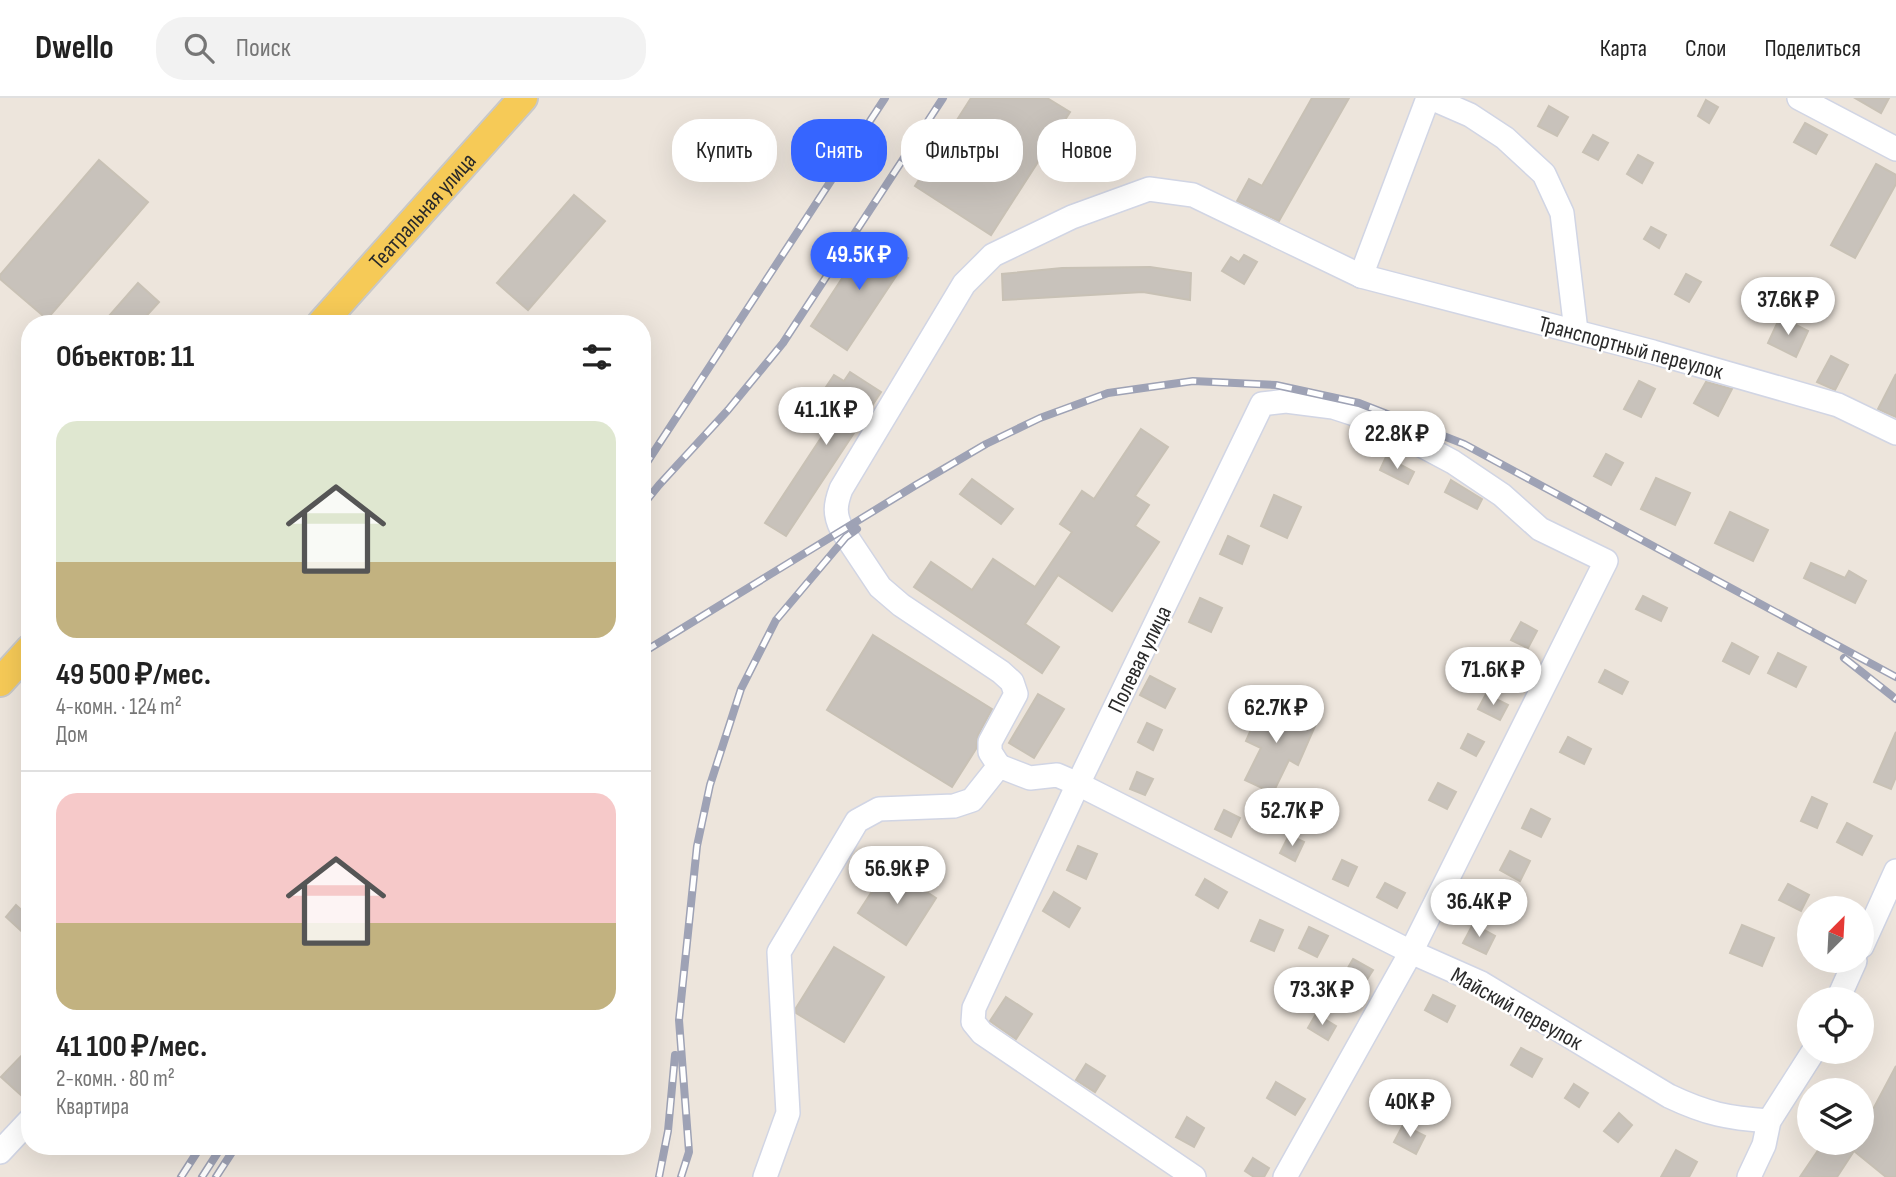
<!DOCTYPE html>
<html lang="ru">
<meta charset="utf-8">
<style>
:root{--surface:#fff;--page:#f2f2f2;--text:#222;--muted:#767676;--line:#e0e0e0;--accent:#3665ff}
body{margin:0;font-family:"Sofia Sans Condensed",sans-serif;background:var(--page);color:var(--text);height:100vh;display:flex;flex-direction:column;font-size:26px;white-space:nowrap}
*{box-sizing:border-box;margin:0}
p{font-size:23px;color:var(--muted)}
.icon{flex:none;width:38px;height:38px;fill:none;stroke:currentColor;stroke-width:2;stroke-linecap:round;stroke-linejoin:round}
.map{position:relative;flex:1;overflow:hidden}
.sheet{position:absolute;left:21px;top:217px;width:630px;height:840px;display:flex;flex-direction:column;background:var(--surface);border-radius:28px;box-shadow:0 7px 28px #0002}
.sheet>*{flex:none}
.top-card{position:absolute;left:672px;top:21px;width:665px;height:63px;display:flex;gap:14px}
.needle{width:46px;rotate:24deg}
.controls{position:absolute;left:1797px;top:798px;display:grid;gap:14px}
.controls a{display:grid;place-items:center;width:77px;height:77px;border-radius:50%;background:var(--surface);box-shadow:0 7px 28px #0002;font-size:35px}
.price{position:absolute;translate:-50% -60px;padding:0 16px;border-radius:24px;background:#fff;color:#222;font-size:23px;line-height:46px;filter:drop-shadow(0 2px 4px #0008)}
.price::after{content:'';position:absolute;left:50%;top:42px;width:21px;height:16px;margin-left:-10px;background:inherit;clip-path:polygon(0 0,100% 0,50% 100%)}
.price.active{background:var(--accent);color:#fff}
ul{padding:0;list-style:none}
li{display:grid;align-content:center;gap:14px;height:371px;padding:0 35px}
li+li{border-top:2px solid var(--line)}
li span{display:grid;place-items:center;height:217px;border-radius:21px;color:#555}
li>.icon{margin-inline-start:auto}
span .icon{width:126px;height:126px;fill:#fffc;stroke-width:1}
li b{font-size:30px}
h2{display:flex;justify-content:space-between;align-items:center;height:84px;padding:0 35px;font-size:30px}
.tag{padding:0 24px;border-radius:28px;background:var(--surface);box-shadow:0 7px 28px #0002;font-size:24px;line-height:63px}
.tag.active{background:var(--accent);color:#fff}
header{display:flex;align-items:center;gap:42px;box-sizing:border-box;height:98px;padding:0 35px;background:var(--surface);border-bottom:2px solid var(--line)}
header strong{font-size:33px}
nav{display:flex;gap:38px;margin-inline-start:auto;font-size:24px}
.search{width:490px;height:63px;background:var(--page);display:flex;align-items:center;gap:18px;box-sizing:border-box;padding:0 24px;border-radius:28px;color:var(--muted);font-size:26px}
.map>svg:first-child{display:block}
</style>
<header>
<strong>Dwello</strong>
<div class="search"><svg class="icon" aria-label="search" viewBox="0 0 24 24"><circle cx="10" cy="10" r="6"/><path d="M15 15l6 6"/></svg>Поиск</div>
<nav><a>Карта</a><a>Слои</a><a>Поделиться</a></nav>
</header>
<div class="map">
<svg width="1896" height="1079" viewBox="0 0 1896 1079">
<rect width="100%" height="100%" fill="#ede5dc"/>
<!-- building -->
<g fill="#c8c2bb" stroke="#c8c1b5" stroke-width="2">
<polygon points="971,0 1047,0 1070,14 991,137 915,88"/>
<polygon points="1312,0 1349,0 1279,123 1237,103 1249,81 1262,88"/>
<polygon points="1855,0 1889,0 1881,15"/>
<polygon points="1706,2 1718,9 1709,25 1698,18"/>
<polygon points="1549,8 1568,19 1557,38 1538,28"/>
<polygon points="1805,25 1827,37 1816,56 1794,44"/>
<polygon points="1593,37 1608,45 1598,62 1583,54"/>
<polygon points="1638,57 1653,65 1642,85 1627,76"/>
<polygon points="99,62 148,104 47,221 0,181 0,177"/>
<polygon points="1876,66 1896,77 1896,86 1855,160 1831,147"/>
<polygon points="574,97 605,123 528,212 497,185"/>
<polygon points="1651,129 1666,137 1659,150 1644,141"/>
<polygon points="871,136 908,160 847,252 811,228"/>
<polygon points="1244,157 1257,164 1244,186 1222,173 1231,159 1239,164"/>
<polygon points="1150,169 1191,175 1190,202 1143,194 1003,202 1002,176 1062,170"/>
<polygon points="1686,176 1701,184 1689,204 1675,196"/>
<polygon points="138,185 159,204 139,226 102,226"/>
<polygon points="1780,219 1808,233 1796,259 1768,245"/>
<polygon points="1831,258 1848,267 1835,292 1817,284"/>
<polygon points="850,274 881,294 786,438 765,425 840,311 820,298 834,277 844,283"/>
<polygon points="1896,276 1896,319 1878,311"/>
<polygon points="1639,283 1655,291 1641,319 1624,311"/>
<polygon points="1706,284 1732,291 1718,318 1694,305"/>
<polygon points="1141,331 1168,349 1135,398 1149,407 1135,428 1159,444 1112,513 1058,477 1025,526 1059,549 1042,575 914,489 931,464 972,492 993,461 1035,489 1072,434 1060,426 1082,393 1094,401"/>
<polygon points="1606,356 1623,365 1611,387 1594,378"/>
<polygon points="1386,359 1414,374 1408,386 1380,372"/>
<polygon points="1656,380 1690,395 1675,427 1641,411"/>
<polygon points="972,381 1013,411 1001,426 960,396"/>
<polygon points="1451,382 1482,401 1477,411 1445,394"/>
<polygon points="1274,397 1301,409 1287,440 1261,428"/>
<polygon points="1730,414 1768,432 1753,463 1715,445"/>
<polygon points="1228,438 1249,448 1242,466 1220,456"/>
<polygon points="1811,465 1845,480 1849,473 1866,483 1855,505 1804,480"/>
<polygon points="1643,498 1667,510 1661,523 1636,511"/>
<polygon points="1200,500 1222,510 1211,534 1189,524"/>
<polygon points="1521,524 1537,533 1528,550 1511,542"/>
<polygon points="873,537 992,611 978,637 976,651 952,689 827,612"/>
<polygon points="1732,545 1758,559 1749,576 1723,563"/>
<polygon points="1778,555 1806,569 1796,589 1768,575"/>
<polygon points="1605,572 1628,584 1622,596 1599,584"/>
<polygon points="1150,578 1175,591 1165,610 1140,597"/>
<polygon points="1038,596 1064,611 1034,660 1009,645"/>
<polygon points="1486,596 1508,607 1500,622 1478,611"/>
<polygon points="1263,604 1315,628 1298,667 1289,662 1273,695 1245,682 1261,650 1246,643"/>
<polygon points="1147,625 1162,632 1153,652 1138,644"/>
<polygon points="1896,634 1896,679 1891,691 1874,684"/>
<polygon points="1468,636 1484,644 1476,658 1461,650"/>
<polygon points="1568,639 1591,651 1584,666 1560,654"/>
<polygon points="1137,674 1153,681 1145,697 1130,691"/>
<polygon points="1438,685 1456,694 1447,711 1429,702"/>
<polygon points="1812,699 1827,706 1817,730 1801,723"/>
<polygon points="1531,711 1550,721 1541,739 1522,730"/>
<polygon points="1224,712 1240,720 1231,739 1215,731"/>
<polygon points="1847,725 1872,738 1862,757 1837,744"/>
<polygon points="1289,737 1304,744 1295,763 1280,755"/>
<polygon points="1078,748 1097,756 1086,781 1067,772"/>
<polygon points="1510,753 1530,763 1520,783 1500,772"/>
<polygon points="1342,762 1357,769 1348,788 1333,781"/>
<polygon points="888,769 936,800 906,847 858,815"/>
<polygon points="1205,781 1227,794 1218,810 1196,797"/>
<polygon points="1385,785 1405,795 1397,810 1377,799"/>
<polygon points="1788,786 1809,797 1801,813 1779,802"/>
<polygon points="1054,794 1080,810 1069,829 1043,813"/>
<polygon points="16,807 30,820 30,841 6,819"/>
<polygon points="1260,822 1283,832 1274,853 1251,843"/>
<polygon points="1473,826 1495,838 1486,856 1463,845"/>
<polygon points="1742,827 1774,840 1762,868 1730,855"/>
<polygon points="1309,829 1328,838 1317,859 1299,850"/>
<polygon points="834,849 884,879 844,944 796,915 796,910"/>
<polygon points="1353,861 1373,872 1364,886 1345,875"/>
<polygon points="1433,897 1455,908 1447,924 1425,912"/>
<polygon points="1006,899 1032,916 1016,941 990,923"/>
<polygon points="1316,916 1336,928 1328,942 1308,930"/>
<polygon points="30,949 30,988 21,997 1,979"/>
<polygon points="1521,950 1542,961 1532,979 1511,967"/>
<polygon points="1086,966 1105,978 1095,994 1076,982"/>
<polygon points="1896,968 1896,1079 1886,1079 1854,1053 1837,1079 1800,1079 1823,1045 1862,1045 1862,1032"/>
<polygon points="1276,984 1305,1001 1295,1017 1267,1000"/>
<polygon points="1574,986 1588,995 1579,1009 1565,1000"/>
<polygon points="1386,989 1407,1001 1399,1017 1377,1006"/>
<polygon points="1619,1015 1632,1027 1618,1044 1604,1033"/>
<polygon points="1187,1019 1204,1030 1194,1049 1176,1039"/>
<polygon points="1403,1027 1425,1038 1416,1056 1394,1044"/>
<polygon points="1676,1052 1697,1064 1689,1079 1661,1079"/>
<polygon points="1253,1060 1269,1070 1264,1079 1254,1079 1245,1073"/>
</g>
<g fill="none" stroke-linecap="round" stroke-linejoin="round">
<!-- minor casing -->
<g stroke="#d1d5e4" stroke-width="26">
<g id="minor">
<polyline points="1431,0 1470,17 1505,40 1544,76 1562,115 1576,233"/>
<polyline points="1799,0 1896,51"/>
<polyline points="1361,178 1428,0"/>
<path d="M999 668 990 654V644L1016 596 1012 584 1001 574 901 507 880 489 842 432C834 416 835 407 841 391L964 186 993 157 1072 119 1149 91 1193 97 1361 178 1653 254 1838 307 1896 335"/>
<polyline points="1862,848 1896,773"/>
<polyline points="1838,901 1855,863"/>
<polyline points="0,1054 30,1022"/>
<path d="M765 1079 788 1015 779 854 857 723 879 711 954 708 972 702 999 668 1030 680 1057 677 1078 686 1411 854 1481 885 1669 998C1707 1016 1728 1020 1769 1023"/>
<polyline points="1194,1079 982,935 973,924 974,910 1078,686 1262,306 1286,303 1333,309 1376,323 1453,364 1502,397 1540,431 1606,463 1411,854 1285,1079"/>
<polyline points="1749,1079 1764,1047 1769,1023 1813,954"/>
</g>
</g>
<!-- major casing -->
<g stroke="#c8c8c8" stroke-width="32">
<g id="major">
<path id="s1" d="M321 226 523 0"/>
<polyline points="0,584 30,551"/>
</g>
</g>
<!-- minor -->
<use href="#minor" stroke="#fff" stroke-width="23"/>
<!-- major -->
<use href="#major" stroke="#f6ca57" stroke-width="28"/>
<!-- rail casing -->
<g stroke="#9ea2b5" stroke-width="8">
<g id="rail">
<polyline points="642,372 885,0"/>
<polyline points="642,408 659,387 728,312 783,245 943,0"/>
<polyline points="642,555 916,387 986,346 1040,320 1108,295 1193,283 1276,287 1359,305 1464,346 1896,579"/>
<polyline points="1844,560 1896,601"/>
<polyline points="181,1079 201,1048"/>
<polyline points="202,1079 222,1048"/>
<polyline points="216,1079 236,1048"/>
<polyline points="659,1079 668,1033 675,957"/>
<polyline points="681,1079 689,1054 679,922 697,748 710,687 741,591 776,522 846,439 857,431"/>
</g>
</g>
<!-- rail -->
<use href="#rail" stroke="#fff" stroke-width="5" stroke-dasharray="16" stroke-linecap="butt"/>
</g>
<g text-anchor="middle" stroke-width="5" stroke-linejoin="round" paint-order="stroke">
<!-- street labels -->
<g font-size="23" fill="#2a2a2a" stroke="#fff">
<text dy="8" stroke="none"><textPath href="#s1" startOffset="152">Театральная улица</textPath></text>
<text transform="translate(1631 249) rotate(15)" y="8">Транспортный переулок</text>
<text transform="translate(1139 561) rotate(-64)" y="8">Полевая улица</text>
<text transform="translate(1517 910) rotate(29)" y="8">Майский переулок</text>
</g>
</g>
</svg>
<div class="controls">
<a><svg class="needle" viewBox="-14 -14 28 28"><path d="M0-13l5 13h-10z" fill="#e53935"/><path d="M0 13l5-13h-10z" fill="#767676"/></svg></a>
<a><svg class="icon" aria-label="locate" viewBox="0 0 24 24"><circle cx="12" cy="12" r="6"/><path d="M12 2v4M12 18v4M2 12h4M18 12h4"/></svg></a>
<a><svg class="icon" aria-label="layers" viewBox="0 0 24 24"><path d="M12 4l9 5-9 5-9-5zM3 14l9 5 9-5"/></svg></a>
</div>
<b class="price active" style="left:859px;top:194px">49.5K ₽</b>
<b class="price" style="left:1788px;top:239px">37.6K ₽</b>
<b class="price" style="left:826px;top:349px">41.1K ₽</b>
<b class="price" style="left:1397px;top:373px">22.8K ₽</b>
<b class="price" style="left:1493px;top:609px">71.6K ₽</b>
<b class="price" style="left:1276px;top:647px">62.7K ₽</b>
<b class="price" style="left:1292px;top:750px">52.7K ₽</b>
<b class="price" style="left:897px;top:808px">56.9K ₽</b>
<b class="price" style="left:1479px;top:841px">36.4K ₽</b>
<b class="price" style="left:1322px;top:929px">73.3K ₽</b>
<b class="price" style="left:1410px;top:1041px">40K ₽</b>
<div class="top-card">
<a class="tag">Купить</a>
<a class="tag active">Снять</a>
<a class="tag">Фильтры</a>
<a class="tag">Новое</a>
</div>
<section class="sheet">
<h2>Объектов: 11<svg class="icon" aria-label="filters" viewBox="0 0 24 24"><path d="M4 7h16M4 17h16"/><circle cx="9" cy="7" r="2"/><circle cx="15" cy="17" r="2"/></svg></h2>
<ul>
<li><span style="background:linear-gradient(#dfe7d0 65%,#c2b280 0)"><svg class="icon" aria-label="home" viewBox="0 0 24 24"><path d="M3 11l9-7 9 7M6 9v11h12V9"/></svg></span><div><b>49 500 ₽/мес.</b><p>4-комн. · 124 m²</p><p>Дом</p></div></li>
<li><span style="background:linear-gradient(#f6c9c9 60%,#c2b280 0)"><svg class="icon" aria-label="home" viewBox="0 0 24 24"><path d="M3 11l9-7 9 7M6 9v11h12V9"/></svg></span><div><b>41 100 ₽/мес.</b><p>2-комн. · 80 m²</p><p>Квартира</p></div></li>
</ul>
</section>
</div>
